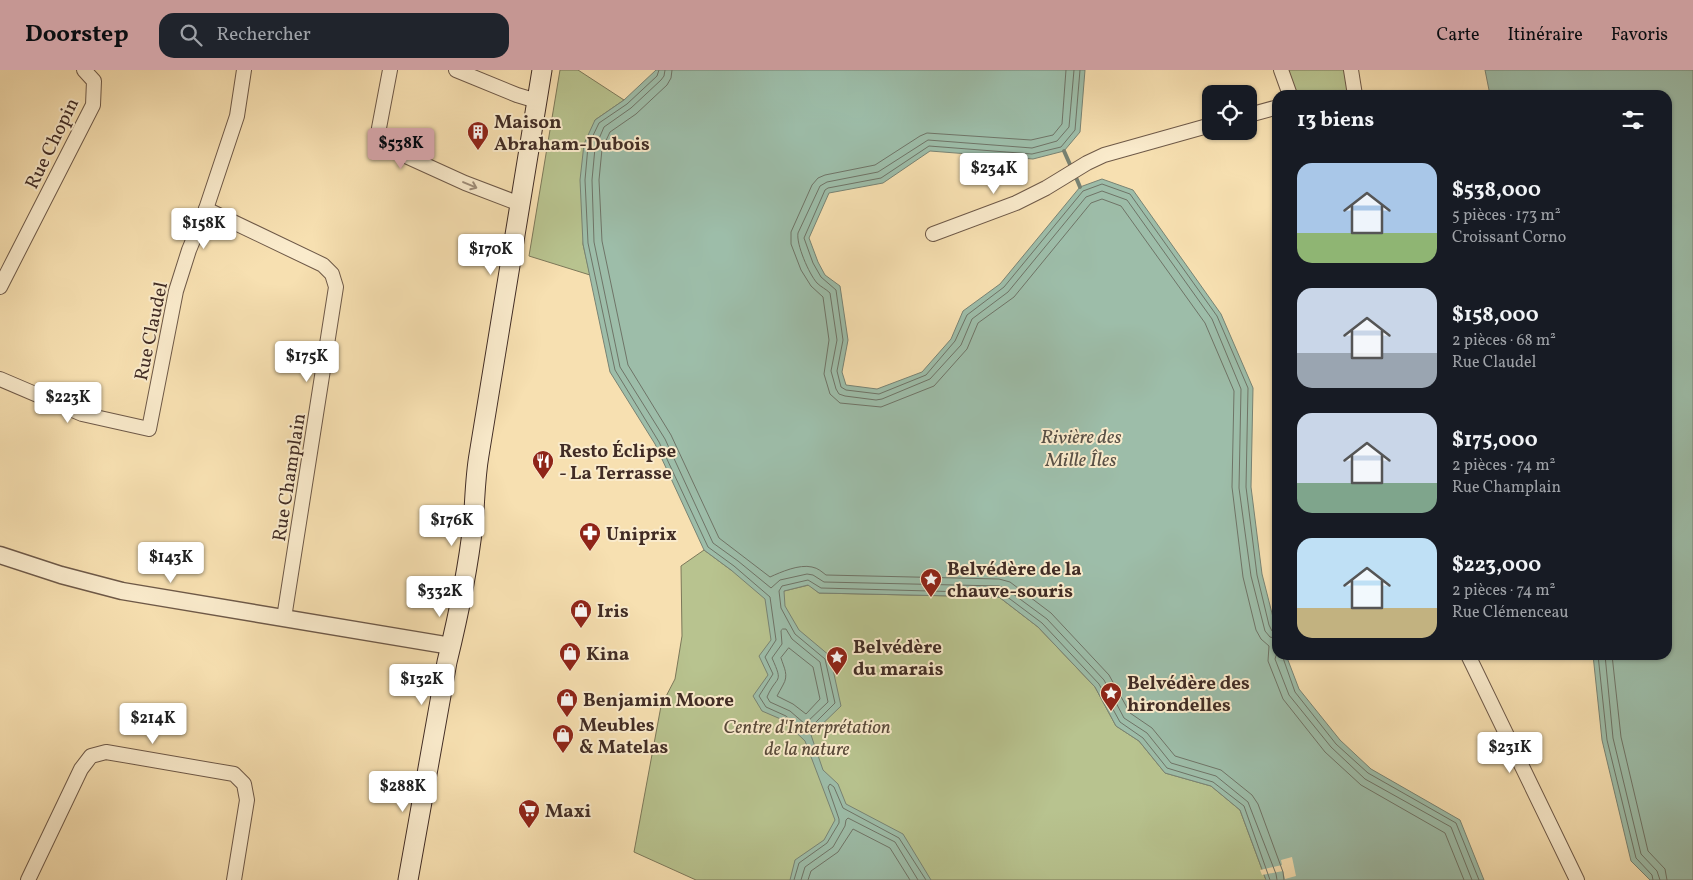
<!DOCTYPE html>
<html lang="fr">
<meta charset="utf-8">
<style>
:root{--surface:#171b24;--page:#20242c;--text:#f1f3f6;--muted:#9ea1a6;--accent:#c59692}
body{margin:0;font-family:Vollkorn,serif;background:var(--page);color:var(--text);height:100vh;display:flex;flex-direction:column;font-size:19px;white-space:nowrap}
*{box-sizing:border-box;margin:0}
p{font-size:16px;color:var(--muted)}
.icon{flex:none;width:28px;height:28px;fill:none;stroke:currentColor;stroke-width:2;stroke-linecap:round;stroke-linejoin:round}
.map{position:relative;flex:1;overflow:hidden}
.drawer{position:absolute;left:1272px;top:20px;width:400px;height:570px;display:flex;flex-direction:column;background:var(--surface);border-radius:15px;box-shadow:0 1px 4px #0004}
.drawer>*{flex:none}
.tools{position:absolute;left:1202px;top:15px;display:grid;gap:10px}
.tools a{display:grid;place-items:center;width:55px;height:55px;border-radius:10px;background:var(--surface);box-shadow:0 1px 4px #0004;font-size:25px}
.price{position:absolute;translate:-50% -42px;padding:0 11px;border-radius:5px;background:#fff;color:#222;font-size:16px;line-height:32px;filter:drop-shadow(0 1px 2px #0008)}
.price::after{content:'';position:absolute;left:50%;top:30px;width:15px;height:11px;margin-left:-8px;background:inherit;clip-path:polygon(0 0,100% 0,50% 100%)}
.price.active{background:var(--accent);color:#111}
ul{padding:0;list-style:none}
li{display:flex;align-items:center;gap:15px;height:125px;padding:0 25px}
li span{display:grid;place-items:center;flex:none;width:140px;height:100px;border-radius:15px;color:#555}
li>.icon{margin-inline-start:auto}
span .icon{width:60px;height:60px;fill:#fffc;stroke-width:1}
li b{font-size:21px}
h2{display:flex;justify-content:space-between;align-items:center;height:60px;padding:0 25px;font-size:21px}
header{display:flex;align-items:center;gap:30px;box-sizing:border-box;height:70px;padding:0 25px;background:var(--accent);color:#111}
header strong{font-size:24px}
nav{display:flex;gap:28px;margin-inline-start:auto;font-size:18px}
.search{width:350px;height:45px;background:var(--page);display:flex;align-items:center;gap:12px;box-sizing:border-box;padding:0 18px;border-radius:15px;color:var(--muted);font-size:19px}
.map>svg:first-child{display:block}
</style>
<header>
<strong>Doorstep</strong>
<div class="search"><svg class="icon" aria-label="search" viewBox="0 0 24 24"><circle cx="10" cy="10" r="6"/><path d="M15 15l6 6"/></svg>Rechercher</div>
<nav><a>Carte</a><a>Itinéraire</a><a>Favoris</a></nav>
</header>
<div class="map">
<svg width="1693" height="810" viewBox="0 0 1693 810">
<rect width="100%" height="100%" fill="#f7e0b1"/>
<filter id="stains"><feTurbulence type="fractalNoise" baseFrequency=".004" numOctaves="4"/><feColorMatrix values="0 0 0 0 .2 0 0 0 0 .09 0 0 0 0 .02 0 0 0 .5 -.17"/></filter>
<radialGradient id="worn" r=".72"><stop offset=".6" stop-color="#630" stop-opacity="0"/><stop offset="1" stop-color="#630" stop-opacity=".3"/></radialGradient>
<!-- green -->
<g fill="#b8c38f" stroke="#7c785a">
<polygon points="560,0 578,0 624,30 595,50 583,174 590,205 529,186"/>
<polygon points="1285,0 1345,0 1349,25 1295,25"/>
<polygon points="704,480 731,500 784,521 809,515 819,523 999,527 1038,557 1095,617 1116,656 1139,671 1165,703 1211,716 1240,740 1266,810 696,810 634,782 661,636 675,609 682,566 681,496"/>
</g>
<!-- water -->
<g fill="#9dbda9" stroke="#788374">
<polygon points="656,0 1085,0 1080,62 1064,81 1033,89 930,81 883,113 829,123 809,168 818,192 825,205 840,216 848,270 842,302 846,315 877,319 922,302 951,269 963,241 1000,214 1080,117 1102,109 1133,120 1221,244 1253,318 1251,417 1262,504 1277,563 1278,585 1286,585 1299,619 1340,670 1371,699 1460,750 1484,810 1266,810 1240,740 1211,716 1165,703 1139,671 1116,656 1095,617 1038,557 999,527 819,523 808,515 784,521 785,536 799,560 830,586 841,636 811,665 823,700 838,714 846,734 903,764 931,810 790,810 795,790 824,770 835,750 805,671 783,650 762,641 753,626 768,605 759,586 771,570 765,529 731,500 704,480 655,374 610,302 583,174 580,110 584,74 595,50 624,30"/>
<polygon points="1485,0 1693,0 1693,810 1650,810 1631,791 1602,670 1593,585 1668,585 1668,25 1490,25"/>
</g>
<!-- pier -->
<polygon fill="#f7e0b1" points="1292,787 1296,806 1285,809 1283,801 1262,805 1260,800 1282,795 1281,790"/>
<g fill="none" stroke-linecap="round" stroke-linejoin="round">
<!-- shore -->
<g stroke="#6f7467" stroke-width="1">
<polyline points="659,0 657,6 627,34 599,53 588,76 585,110 588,173 615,300 659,372 708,477 734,496 770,527 776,570 765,587 773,604 759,626 766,637 786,646 805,663 835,633 825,589 795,564 781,538 779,521 782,516 808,510 821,518 1002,523 1042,553 1099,614 1120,652 1143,668 1167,698 1213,712 1244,736 1270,810"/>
<polyline points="665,0 664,6 661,10 631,38 604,57 595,78 592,110 594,172 620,297 665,369 713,473 738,491 771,518 780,510 807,504 813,505 824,512 999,516 1005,518 1047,549 1104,610 1124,648 1147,663 1171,693 1216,706 1248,732 1276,804 1277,810"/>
<path d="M672 0 671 8 667 15 636 44 610 62 602 79 599 110 602 171 628 295 671 365 719 468 770 507C781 502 799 494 812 497 818 498 822 502 826 505L999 509 1010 512 1051 543 1109 605 1130 643 1152 658 1175 686 1221 700 1252 725 1258 734 1283 802 1284 810"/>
<polyline points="1066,0 1062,54 1053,65 1031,70 927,63 920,66 875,95 825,105 818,108 812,115 791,162 791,174 801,200 811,216 823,227 829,270 824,304 830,324 840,333 881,337 934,316 967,279 978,253 1014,227 1091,133 1102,129 1121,136 1205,253 1234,321 1232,417 1243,507 1256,560 1261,569 1269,576 1268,591 1283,629 1325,682 1361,715 1445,763 1464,810"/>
<path d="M1074 0 1069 57 1057 71 1032 78 928 70 878 102 827 112 820 116 798 163C796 174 809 204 817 213 821 217 826 219 830 223L837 270 831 301 836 319 839 324 845 326 876 330 882 329 930 309 961 275 972 249 1008 222 1086 127 1102 121 1127 130 1212 249 1241 319 1239 418 1251 506 1265 561 1270 567 1278 569"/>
<polyline points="1080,0 1075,60 1061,77 1032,84 929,76 881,108 828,118 825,120 804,168 813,193 821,207 836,220 843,270 837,301 841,317 846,320 879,324 926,305 955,271 967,245 1004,217 1083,121 1102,114 1130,124 1217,246 1248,318 1246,417 1257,505 1269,555 1272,561 1278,563"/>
<path d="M783 559H786L792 569 820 592 828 632 805 654 790 641 770 632 767 627C777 604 784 615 772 588L782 574 781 561Z"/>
<path d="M789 578 813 597 820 629 806 644 793 634 777 626C779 622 781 619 783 615 789 605 784 598 781 588Z"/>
<polyline points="1278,579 1275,589 1289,625 1331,677 1365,709 1451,757 1472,810"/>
<polyline points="1282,585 1295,622 1336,674 1368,703 1456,753 1479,810"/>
<polyline points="1598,585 1607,670 1636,788 1652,805 1653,810"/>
<polyline points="1605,585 1613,668 1641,784 1657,801 1660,810"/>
<polyline points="1612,585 1621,667 1648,781 1665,799 1667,810"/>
<polyline points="794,810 799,793 827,773 839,753 839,749 828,717 830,714 834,717 843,738 899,768 926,810"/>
<polyline points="801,810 805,797 833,777 845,756 846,750 848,748 895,772 918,810"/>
<polyline points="808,810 811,801 838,782 853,759 890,778 910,810"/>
</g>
<!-- stream -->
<g stroke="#788374" stroke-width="4">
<polyline points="1064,81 1072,99"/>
<polyline points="1075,105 1080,117"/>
</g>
<!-- minor casing -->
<g stroke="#6e5948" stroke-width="16">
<g id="minor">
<polyline points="390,0 379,58 380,68 388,78 465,113 520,134"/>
<polyline points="456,0 517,25 537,31"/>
<polyline points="1281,0 1290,25"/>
<polyline points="1351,0 1355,25"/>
<polyline points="1249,45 1278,37"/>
<polyline points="206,139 323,195 332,204 336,217 284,548"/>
<polyline points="933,164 1016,133 1046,118 1087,93 1104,85 1211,55"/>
<polyline points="0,217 93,35 94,11 84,0"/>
<polyline points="0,309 82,344 149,359 176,221 189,180 206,139 237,46 244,0"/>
<polyline points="1468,585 1577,810"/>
<polyline points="28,810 81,699 91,686 106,682 234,704 244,714 247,730 234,810"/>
</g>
</g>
<!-- tertiary casing -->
<g stroke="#6e5948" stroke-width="19">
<polyline id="tertiary" points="0,485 61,505 122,521 451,576"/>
</g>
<!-- secondary casing -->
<g stroke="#412c25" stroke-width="21">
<path id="secondary" d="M408 810 447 592C458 547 468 500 473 454 475 431 475 408 479 385L542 0"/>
</g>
<!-- minor -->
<use href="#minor" stroke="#faebcc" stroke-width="14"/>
<!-- tertiary -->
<use href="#tertiary" stroke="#faebcc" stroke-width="16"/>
<!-- secondary -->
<use href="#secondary" stroke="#faebcc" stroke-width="19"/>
</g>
<!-- one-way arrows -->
<defs><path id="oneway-shaft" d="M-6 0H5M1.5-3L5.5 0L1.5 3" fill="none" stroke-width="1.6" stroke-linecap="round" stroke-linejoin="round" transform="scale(1.25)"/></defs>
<use stroke="#9e8c78" href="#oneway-shaft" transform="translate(470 115) rotate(23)"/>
<!-- icons -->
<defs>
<g id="building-pin" transform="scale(1.125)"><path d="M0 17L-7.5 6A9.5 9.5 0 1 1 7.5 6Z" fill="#8f2418" stroke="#faebcc"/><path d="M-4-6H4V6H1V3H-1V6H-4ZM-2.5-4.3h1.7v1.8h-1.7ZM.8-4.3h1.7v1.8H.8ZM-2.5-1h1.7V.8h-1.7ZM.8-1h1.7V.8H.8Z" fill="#fff"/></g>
<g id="restaurant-pin" transform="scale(1.125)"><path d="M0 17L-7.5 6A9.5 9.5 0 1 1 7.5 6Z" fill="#8f2418" stroke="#faebcc"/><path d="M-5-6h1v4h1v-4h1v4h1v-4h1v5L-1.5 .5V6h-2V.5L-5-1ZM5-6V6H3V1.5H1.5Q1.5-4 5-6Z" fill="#fff"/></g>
<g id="pharmacy-pin" transform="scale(1.125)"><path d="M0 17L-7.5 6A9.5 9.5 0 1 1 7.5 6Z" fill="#8f2418" stroke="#faebcc"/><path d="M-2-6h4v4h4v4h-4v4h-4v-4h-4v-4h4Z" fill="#fff"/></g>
<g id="sight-pin" transform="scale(1.125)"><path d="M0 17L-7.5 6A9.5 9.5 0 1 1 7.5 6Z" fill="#8f2418" stroke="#faebcc"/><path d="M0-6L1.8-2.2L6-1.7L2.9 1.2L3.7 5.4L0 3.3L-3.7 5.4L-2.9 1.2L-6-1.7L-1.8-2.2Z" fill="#fff"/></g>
<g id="shop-pin" transform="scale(1.125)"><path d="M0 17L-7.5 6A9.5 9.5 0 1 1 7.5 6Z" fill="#8f2418" stroke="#faebcc"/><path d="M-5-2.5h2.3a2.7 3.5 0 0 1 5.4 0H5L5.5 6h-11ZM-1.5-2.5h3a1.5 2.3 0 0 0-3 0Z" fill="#fff"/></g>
<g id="supermarket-pin" transform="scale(1.125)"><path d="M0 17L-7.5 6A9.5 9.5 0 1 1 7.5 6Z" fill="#8f2418" stroke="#faebcc"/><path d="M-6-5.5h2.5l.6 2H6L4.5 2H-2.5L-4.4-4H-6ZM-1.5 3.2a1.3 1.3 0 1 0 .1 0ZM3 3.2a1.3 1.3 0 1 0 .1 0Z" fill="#fff"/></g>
</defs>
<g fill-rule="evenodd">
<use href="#building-pin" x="478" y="62"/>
<use href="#restaurant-pin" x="543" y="391"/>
<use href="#pharmacy-pin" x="590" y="463"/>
<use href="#sight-pin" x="931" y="509"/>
<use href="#shop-pin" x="581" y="540"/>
<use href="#shop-pin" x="570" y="583"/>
<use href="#sight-pin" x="837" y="587"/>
<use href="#sight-pin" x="1111" y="623"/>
<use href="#shop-pin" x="567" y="629"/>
<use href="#shop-pin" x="563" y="665"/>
<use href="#supermarket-pin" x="529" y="740"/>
</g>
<g text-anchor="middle" stroke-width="4" stroke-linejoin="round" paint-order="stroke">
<!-- poi labels -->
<g font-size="19" font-weight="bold" fill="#412c25" stroke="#faebcc" text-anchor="start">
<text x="494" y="58">Maison<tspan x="494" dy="22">Abraham-Dubois</tspan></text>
<text x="559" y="387">Resto Éclipse<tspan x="559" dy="22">- La Terrasse</tspan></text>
<text x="606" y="470">Uniprix</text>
<text x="947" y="505">Belvédère de la<tspan x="947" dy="22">chauve-souris</tspan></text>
<text x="597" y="547">Iris</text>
<text x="853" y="583">Belvédère<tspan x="853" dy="22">du marais</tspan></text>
<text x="586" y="590">Kina</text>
<text x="1127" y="619">Belvédère des<tspan x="1127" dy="22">hirondelles</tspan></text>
<text x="583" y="636">Benjamin Moore</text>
<text x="579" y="661">Meubles<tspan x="579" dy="22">&amp; Matelas</tspan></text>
<text x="545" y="747">Maxi</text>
</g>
<!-- street labels -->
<g font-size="19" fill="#412c25" stroke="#faebcc">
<text transform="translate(51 73) rotate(-64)" y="7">Rue Chopin</text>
<text transform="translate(150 261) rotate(-78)" y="7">Rue Claudel</text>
<text transform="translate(288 407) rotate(-81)" y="7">Rue Champlain</text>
</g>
<!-- park labels -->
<g font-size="19" font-style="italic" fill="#594a3a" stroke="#faebcc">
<text x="807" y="663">Centre d'Interprétation<tspan x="807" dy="22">de la nature</tspan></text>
</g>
<!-- water labels -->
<g font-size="20" font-style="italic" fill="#585046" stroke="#faebcc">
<text x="1081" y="373">Rivière des<tspan x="1081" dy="23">Mille Îles</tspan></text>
</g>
</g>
<rect width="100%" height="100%" filter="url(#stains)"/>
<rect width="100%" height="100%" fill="url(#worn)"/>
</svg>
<div class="tools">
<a><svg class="icon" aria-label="locate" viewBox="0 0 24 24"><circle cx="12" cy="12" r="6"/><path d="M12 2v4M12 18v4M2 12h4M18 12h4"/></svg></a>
</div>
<b class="price active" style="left:401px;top:100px">$538K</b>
<b class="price" style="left:994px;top:125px">$234K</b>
<b class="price" style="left:204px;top:180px">$158K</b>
<b class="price" style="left:491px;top:206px">$170K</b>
<b class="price" style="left:307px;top:313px">$175K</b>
<b class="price" style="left:68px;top:354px">$223K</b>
<b class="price" style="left:452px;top:477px">$176K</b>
<b class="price" style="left:171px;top:514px">$143K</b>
<b class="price" style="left:440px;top:548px">$332K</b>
<b class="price" style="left:422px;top:636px">$132K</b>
<b class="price" style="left:153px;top:675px">$214K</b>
<b class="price" style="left:1510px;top:704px">$231K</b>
<b class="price" style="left:403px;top:743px">$288K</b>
<section class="drawer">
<h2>13 biens<svg class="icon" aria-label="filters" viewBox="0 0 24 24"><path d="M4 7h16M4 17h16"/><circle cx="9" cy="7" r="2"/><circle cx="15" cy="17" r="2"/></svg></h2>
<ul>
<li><span style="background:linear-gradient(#a9c7e8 70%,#8fb573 0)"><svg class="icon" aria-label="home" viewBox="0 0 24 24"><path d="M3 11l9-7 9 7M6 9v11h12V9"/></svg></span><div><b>$538,000</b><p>5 pièces · 173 m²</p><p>Croissant Corno</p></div></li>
<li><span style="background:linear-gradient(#c9d6e8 65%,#9aa5b1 0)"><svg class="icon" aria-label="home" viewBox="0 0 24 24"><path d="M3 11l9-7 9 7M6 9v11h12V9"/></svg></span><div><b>$158,000</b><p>2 pièces · 68 m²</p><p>Rue Claudel</p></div></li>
<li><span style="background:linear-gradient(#c9d6e8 70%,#7fa58c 0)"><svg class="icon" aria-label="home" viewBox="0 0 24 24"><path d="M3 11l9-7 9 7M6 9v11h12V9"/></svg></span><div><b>$175,000</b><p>2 pièces · 74 m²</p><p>Rue Champlain</p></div></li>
<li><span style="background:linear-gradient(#bfe0f5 70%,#c2b280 0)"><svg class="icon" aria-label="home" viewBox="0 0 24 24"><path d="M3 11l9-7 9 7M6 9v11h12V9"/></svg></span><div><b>$223,000</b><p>2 pièces · 74 m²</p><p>Rue Clémenceau</p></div></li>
</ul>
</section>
</div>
